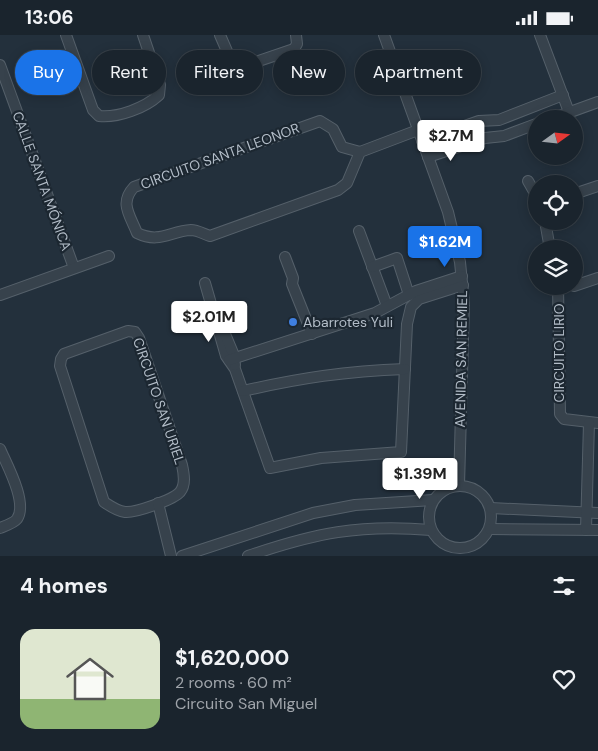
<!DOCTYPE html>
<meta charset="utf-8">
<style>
:root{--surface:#1a242d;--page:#232c35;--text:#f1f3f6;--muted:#9fa4aa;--line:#384149;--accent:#1a73e8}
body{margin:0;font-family:"DM Sans",sans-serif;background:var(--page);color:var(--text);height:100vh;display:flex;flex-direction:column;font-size:19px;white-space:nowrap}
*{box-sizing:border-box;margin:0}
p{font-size:16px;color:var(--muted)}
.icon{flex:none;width:28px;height:28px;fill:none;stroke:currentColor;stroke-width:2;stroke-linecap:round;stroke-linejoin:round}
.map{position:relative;height:521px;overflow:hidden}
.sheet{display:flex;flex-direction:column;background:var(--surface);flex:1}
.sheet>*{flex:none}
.top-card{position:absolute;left:15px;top:15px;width:569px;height:45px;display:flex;gap:10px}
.needle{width:32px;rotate:75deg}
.fabs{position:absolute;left:528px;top:75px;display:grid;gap:10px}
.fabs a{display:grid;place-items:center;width:55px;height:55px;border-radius:50%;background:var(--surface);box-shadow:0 2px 12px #0003,0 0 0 1px var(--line);font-size:25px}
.price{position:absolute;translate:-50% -42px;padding:0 11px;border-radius:5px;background:#fff;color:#222;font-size:16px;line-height:32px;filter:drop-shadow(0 1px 2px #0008)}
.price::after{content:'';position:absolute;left:50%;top:30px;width:15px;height:11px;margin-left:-8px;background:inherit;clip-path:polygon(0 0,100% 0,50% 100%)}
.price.on{background:var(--accent);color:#fff}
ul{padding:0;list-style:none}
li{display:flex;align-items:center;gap:15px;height:125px;padding:0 20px}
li+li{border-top:1px solid var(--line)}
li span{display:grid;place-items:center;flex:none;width:140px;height:100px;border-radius:15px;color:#555}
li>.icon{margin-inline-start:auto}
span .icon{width:60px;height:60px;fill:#fffc;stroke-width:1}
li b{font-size:21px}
h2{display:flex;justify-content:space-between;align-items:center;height:60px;padding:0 20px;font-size:21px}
.pill{padding:0 18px;border-radius:22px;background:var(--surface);box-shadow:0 2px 12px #0003,0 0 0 1px var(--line);font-size:18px;line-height:45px}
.pill.on{background:var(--accent);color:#fff}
.status{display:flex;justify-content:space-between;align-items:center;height:35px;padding:0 25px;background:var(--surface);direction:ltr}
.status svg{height:14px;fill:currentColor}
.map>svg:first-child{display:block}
</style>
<div class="status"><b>13:06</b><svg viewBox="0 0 49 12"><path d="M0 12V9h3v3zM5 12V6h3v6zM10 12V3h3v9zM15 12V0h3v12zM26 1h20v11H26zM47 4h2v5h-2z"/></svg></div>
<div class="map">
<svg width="598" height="521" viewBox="0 0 598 521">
<rect width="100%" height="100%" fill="#23303c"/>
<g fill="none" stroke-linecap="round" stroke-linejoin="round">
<!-- minor casing -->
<g stroke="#55606a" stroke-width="12">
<g id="minor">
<path d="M66 0 93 75 99 81C118 83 145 73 159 60L160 50 143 0"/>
<polyline points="220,0 233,30 241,32 294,14 297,9 296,0"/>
<polyline points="384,0 448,177 460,227 464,268 459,450"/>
<polyline points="540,0 569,77"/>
<polyline points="0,30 74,233"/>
<polyline points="551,84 598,67"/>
<polyline points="422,106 479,86 499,85 563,60"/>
<path d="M360 117 347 148 338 155 210 201C204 199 197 195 191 195 170 196 160 209 137 198 130 180 119 168 134 152L320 86 333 94 342 112 360 117 418 95"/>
<polyline points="428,122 485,103 504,101 536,89"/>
<polyline points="528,146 536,160"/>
<polyline points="574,159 598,151"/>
<polyline points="545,186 550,214"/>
<polyline points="359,196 387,271"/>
<polyline points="285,222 293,243 292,249 312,299"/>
<polyline points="372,232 397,223 409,260"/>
<polyline points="205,248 226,321 235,334 270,433 321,423 401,417 407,289 411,272 419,264 463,250"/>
<polyline points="558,251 560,379 564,384 598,388"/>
<polyline points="574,251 598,243"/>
<polyline points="0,260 109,221"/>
<polyline points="220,287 233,318 235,330"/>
<path d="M128 296 135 297 139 303 182 430C184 439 186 450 180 457 173 465 135 478 125 477 117 476 110 471 104 467L60 331 61 324 64 319Z"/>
<polyline points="229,325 375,278 416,256 462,241"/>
<path d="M243 356C300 343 346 336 405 334"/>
<path d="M0 414C7 430 28 468 17 484 14 488 5 491 0 493"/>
<circle cx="460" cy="482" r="31"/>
<polyline points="158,468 171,521"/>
<polyline points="491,473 598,478"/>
<polyline points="490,494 598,495"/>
<polyline points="586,495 589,388"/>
<polyline points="182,521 313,478 355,470 433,465"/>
<path d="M248 521C315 498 359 489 431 495"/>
</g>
</g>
<!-- minor -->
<use href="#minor" stroke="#37424c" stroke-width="10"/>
</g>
<!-- markers -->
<circle fill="#3f7fe0" stroke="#1c2731" stroke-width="2" cx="293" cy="287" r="5"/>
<g text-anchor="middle" stroke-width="4.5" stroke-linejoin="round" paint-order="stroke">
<!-- street labels -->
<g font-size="14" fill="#b3bdc8" stroke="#1c2731">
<text transform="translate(220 121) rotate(-20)" y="5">CIRCUITO SANTA LEONOR</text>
<text transform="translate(42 146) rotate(70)" y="5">CALLE SANTA MÓNICA</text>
<text transform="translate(559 318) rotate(-90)" y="5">CIRCUITO LIRIO</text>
<text transform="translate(461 324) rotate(-89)" y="5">AVENIDA SAN REMIEL</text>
<text transform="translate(159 366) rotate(71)" y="5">CIRCUITO SAN URIEL</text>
</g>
<!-- poi labels -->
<g font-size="14" fill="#b3bdc8" stroke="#1c2731" text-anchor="start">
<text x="303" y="292">Abarrotes Yuli</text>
</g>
</g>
</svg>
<div class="fabs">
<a><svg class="needle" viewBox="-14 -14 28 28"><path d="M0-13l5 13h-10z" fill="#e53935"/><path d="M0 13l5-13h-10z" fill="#9fa4aa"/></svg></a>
<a><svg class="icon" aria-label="locate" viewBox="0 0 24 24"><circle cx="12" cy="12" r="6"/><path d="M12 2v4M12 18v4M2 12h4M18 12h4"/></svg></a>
<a><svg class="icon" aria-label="layers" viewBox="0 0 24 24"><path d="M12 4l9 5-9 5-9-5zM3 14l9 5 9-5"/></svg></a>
</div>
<b class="price" style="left:451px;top:127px">$2.7M</b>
<b class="price on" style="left:445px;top:233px">$1.62M</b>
<b class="price" style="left:209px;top:308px">$2.01M</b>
<b class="price" style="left:420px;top:465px">$1.39M</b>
<div class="top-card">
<a class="pill on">Buy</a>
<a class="pill">Rent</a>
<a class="pill">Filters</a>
<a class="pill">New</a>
<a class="pill">Apartment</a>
</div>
</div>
<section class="sheet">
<h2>4 homes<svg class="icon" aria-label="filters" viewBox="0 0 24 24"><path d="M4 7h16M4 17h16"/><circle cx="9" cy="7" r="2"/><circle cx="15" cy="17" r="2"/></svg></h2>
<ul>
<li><span style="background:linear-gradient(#dfe7d0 70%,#8fb573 0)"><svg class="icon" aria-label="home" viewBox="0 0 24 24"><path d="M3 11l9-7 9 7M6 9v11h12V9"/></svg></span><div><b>$1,620,000</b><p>2 rooms · 60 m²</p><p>Circuito San Miguel</p></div><svg class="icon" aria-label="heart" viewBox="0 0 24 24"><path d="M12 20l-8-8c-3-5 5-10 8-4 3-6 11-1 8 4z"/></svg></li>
</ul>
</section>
